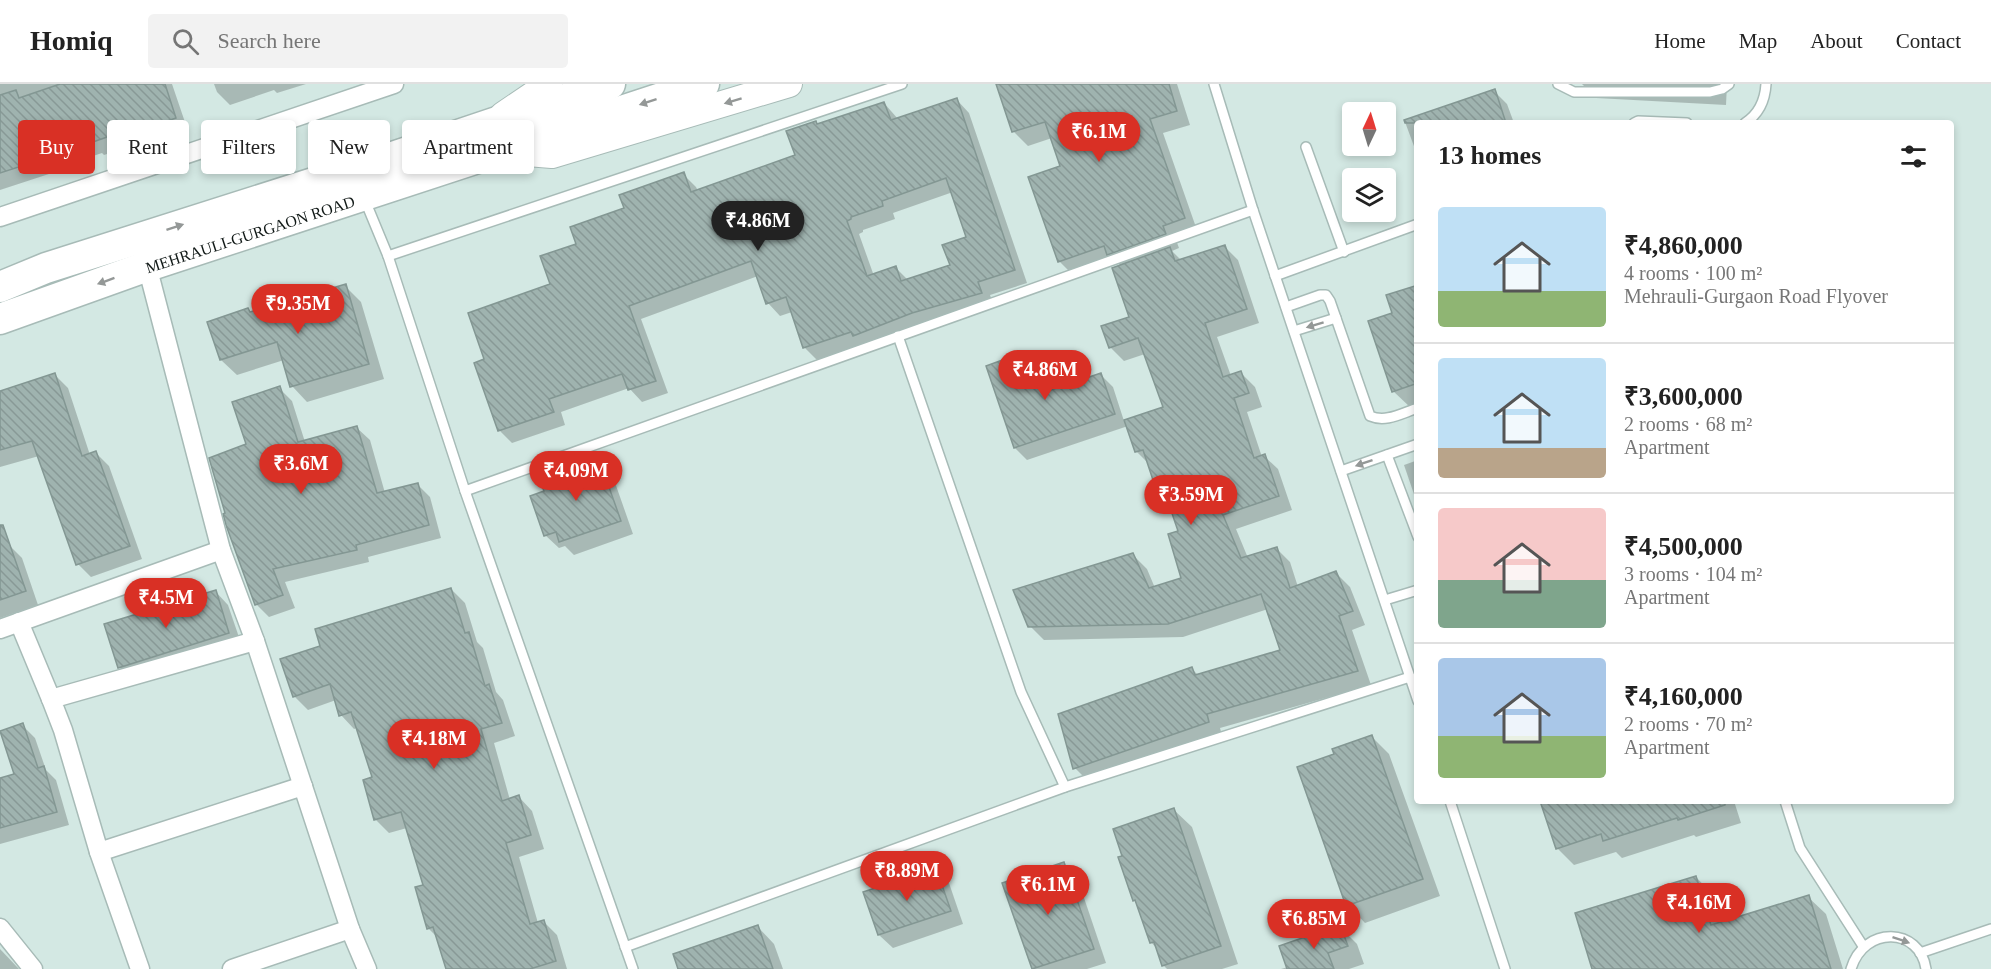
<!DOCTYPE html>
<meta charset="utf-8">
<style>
:root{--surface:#fff;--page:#f2f2f2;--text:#222;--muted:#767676;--line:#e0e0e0;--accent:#d93025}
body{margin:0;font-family:Georgia,serif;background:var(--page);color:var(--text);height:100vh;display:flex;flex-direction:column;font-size:22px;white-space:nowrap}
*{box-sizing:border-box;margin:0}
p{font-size:20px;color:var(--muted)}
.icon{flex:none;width:33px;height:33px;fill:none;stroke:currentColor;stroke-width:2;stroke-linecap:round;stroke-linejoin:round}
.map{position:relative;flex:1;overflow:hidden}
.panel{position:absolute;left:1414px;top:36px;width:540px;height:684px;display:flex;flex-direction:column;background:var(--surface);border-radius:6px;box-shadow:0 3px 9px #0003}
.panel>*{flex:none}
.guide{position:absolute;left:18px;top:36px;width:570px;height:54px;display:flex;gap:12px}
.needle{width:39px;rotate:4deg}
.controls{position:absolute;left:1342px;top:18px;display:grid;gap:12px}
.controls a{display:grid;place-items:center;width:54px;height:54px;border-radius:6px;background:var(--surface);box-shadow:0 3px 9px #0003;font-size:30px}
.price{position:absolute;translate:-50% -51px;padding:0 14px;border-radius:21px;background:var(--accent);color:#fff;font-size:20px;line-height:39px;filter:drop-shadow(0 2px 3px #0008)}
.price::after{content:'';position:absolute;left:50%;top:36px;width:18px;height:14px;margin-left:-9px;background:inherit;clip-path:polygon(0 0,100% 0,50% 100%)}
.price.active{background:#222;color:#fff}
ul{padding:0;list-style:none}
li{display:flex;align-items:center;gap:18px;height:150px;padding:0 24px}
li+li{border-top:2px solid var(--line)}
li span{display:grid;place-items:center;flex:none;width:168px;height:120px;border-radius:6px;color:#555}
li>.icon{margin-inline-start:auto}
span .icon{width:72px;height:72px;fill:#fffc;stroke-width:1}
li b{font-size:26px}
h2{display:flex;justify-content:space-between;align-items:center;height:72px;padding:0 24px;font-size:26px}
.pill{padding:0 21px;border-radius:6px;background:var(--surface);box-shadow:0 3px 9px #0003;font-size:21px;line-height:54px}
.pill.active{background:var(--accent);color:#fff}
header{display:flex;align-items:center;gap:36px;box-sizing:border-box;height:84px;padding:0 30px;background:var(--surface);border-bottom:2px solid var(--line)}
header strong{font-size:28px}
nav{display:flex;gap:33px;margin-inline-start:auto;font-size:21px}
.search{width:420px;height:54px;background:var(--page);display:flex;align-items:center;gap:15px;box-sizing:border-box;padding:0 21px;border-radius:6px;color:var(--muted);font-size:22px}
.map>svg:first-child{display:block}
</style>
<header>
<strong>Homiq</strong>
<div class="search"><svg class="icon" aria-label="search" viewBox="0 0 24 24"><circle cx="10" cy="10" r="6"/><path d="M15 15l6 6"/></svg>Search here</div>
<nav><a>Home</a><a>Map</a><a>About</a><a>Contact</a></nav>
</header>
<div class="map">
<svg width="1991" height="885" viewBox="0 0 1991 885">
<defs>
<pattern id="building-back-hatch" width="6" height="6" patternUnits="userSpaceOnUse" patternTransform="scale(1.5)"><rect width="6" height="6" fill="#9fb3af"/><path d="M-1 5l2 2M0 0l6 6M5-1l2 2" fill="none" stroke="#889996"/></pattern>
</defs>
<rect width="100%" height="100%" fill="#d3e8e3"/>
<!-- shadow -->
<g fill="#0003" fill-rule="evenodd">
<polygon points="0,0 172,0 188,47 149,61 146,57 104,71 102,69 51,86 52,89 0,106"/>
<polygon points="214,0 306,0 277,9 274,6 230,21 217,8"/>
<polygon points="998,0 1177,0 1190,41 1163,49 1198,149 1176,156 1179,164 1172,167 1182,177 1224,162 1238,176 1259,239 1217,253 1231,292 1241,289 1255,303 1262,323 1247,328 1262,373 1264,372 1278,385 1292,426 1236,445 1248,474 1276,464 1290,478 1298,503 1336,489 1350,503 1365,541 1352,546 1371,601 1220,644 1222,651 1089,698 1075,684 1192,585 1199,592 1281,567 1268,525 1183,553 1044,556 1030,542 1133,471 1147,485 1155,504 1183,495 1180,448 1169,416 1157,405 1149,380 1136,367 1128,342 1027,376 1015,364 1027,269 1039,281 1048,308 1101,291 1113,303 1124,337 1165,324 1145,270 1124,277 1110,263 1130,234 1121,182 1116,177 1074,192 1059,177 1062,83 1052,54 1028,62 1014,48"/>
<polygon points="1582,0 1727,0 1726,21 1596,14"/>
<polygon points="1494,7 1507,20 1514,39 1418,39 1418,73 1405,38"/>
<path d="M957 16 969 29 1027 199 990 211 994 222 817 276 805 264 792 228 780 232 768 219 758 192 641 235 668 309 642 318 629 304 561 328 565 341 512 359 500 347 476 280 486 276 552 201 578 161 626 125 683 90 696 103 698 107 797 72 815 38 818 41 884 19 898 35ZM953 108 968 154 952 182 908 196 896 184 874 192 859 150 863 148V146L895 135 893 129Z"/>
<polygon points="345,202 361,218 384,295 307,318 292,302 284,276 237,291 221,276 251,229"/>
<polygon points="1418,202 1418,322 1411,324 1393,307 1393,230"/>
<polygon points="55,291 68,304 90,371 96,369 109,382 142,475 91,493 78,480 39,372 0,383 0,308"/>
<polygon points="279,304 292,317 305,358 357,344 370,356 385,409 417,400 430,413 441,454 368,473 369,478 285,498 295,524 269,533 256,520 248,361"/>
<polygon points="1418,376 1418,422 1404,381"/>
<polygon points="599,377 612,390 633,450 574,471 565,462 559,464 545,451 546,408"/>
<polygon points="9,461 22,474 38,521 0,534 0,464"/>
<polygon points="451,505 465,519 477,558 483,564 496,608 503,616 515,652 494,659 510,716 519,713 532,727 544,765 519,773 538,839 544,838 557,851 567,885 447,885 438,854 428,844 425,802 407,744 389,749 375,735 374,694 357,644 354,645 341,631 336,616 308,626 294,612 322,562"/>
<polygon points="215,507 228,521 242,562 132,596 119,583"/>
<polygon points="22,641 35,654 46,686 56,696 69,741 0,760 0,696 16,691"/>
<polygon points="1372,653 1389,670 1440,812 1365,839 1348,821 1299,684 1336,671"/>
<polygon points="1542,717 1734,717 1741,739 1696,753 1694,751 1622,774 1616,768 1574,781 1557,764"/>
<polygon points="1174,726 1192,743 1238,880 1222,885 1167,885 1163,881 1157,865 1151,858 1138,820 1134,816 1124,773"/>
<polygon points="1064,780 1077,793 1106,879 1087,885 1033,885 1004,799"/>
<polygon points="936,785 949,799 963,840 893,864 879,851"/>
<polygon points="1696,793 1713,811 1722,839 1808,813 1826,830 1843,885 1594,885"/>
<polygon points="758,843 774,860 783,885 680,885"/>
<polygon points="1340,843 1357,860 1364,880 1349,885 1281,885 1288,883"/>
<polygon points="0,865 19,885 0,885"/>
</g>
<!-- building -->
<g fill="url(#building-back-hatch)" stroke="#839793" stroke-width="1.5" fill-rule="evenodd">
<polygon points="60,0 165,0 176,34 135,48 133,44 90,59 89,56 39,73 40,76 0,89 0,11 16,6 19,14"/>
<polygon points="996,0 1169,0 1177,27 1150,35 1185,134 1163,142 1166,150 1107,171 1104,162 1058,178 1028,93 1060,82 1045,38 1012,48"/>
<polygon points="1495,5 1506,39 1405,39 1404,36"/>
<path d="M957 14 1015 186 978 198 982 209 912 229 853 252 851 248 803 264 786 213 766 220 751 177 629 222 656 297 628 306 622 290 549 315 554 328 498 347 474 279 484 275 468 229 550 200 540 172 576 160 570 143 624 124 619 111 684 88 691 108 795 71 786 47 816 37 817 40 884 18 891 36ZM946 94 966 153 942 161 950 181 901 197 896 182 867 192 847 137 851 135V133L883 122 882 117Z"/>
<polygon points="1225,161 1247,225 1205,239 1223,293 1241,287 1249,309 1234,314 1254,374 1265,370 1279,412 1223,431 1241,474 1277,463 1290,504 1336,487 1353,527 1339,532 1358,587 1207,630 1209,638 1073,685 1058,630 1192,583 1195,591 1280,566 1261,510 1168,540 1028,543 1013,506 1133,469 1149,504 1181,494 1168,450 1178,447 1163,403 1156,405 1143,366 1135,368 1124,336 1163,323 1138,254 1109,264 1101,242 1129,233 1112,184 1170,163 1175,177"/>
<polygon points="346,200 369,280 290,303 277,258 220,276 207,238 248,224 250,228"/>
<polygon points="1418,201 1418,299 1392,308 1368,237 1392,229 1386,211"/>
<polygon points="1027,267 1042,309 1101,289 1115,330 1014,364 986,282"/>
<polygon points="55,289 82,372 96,367 130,462 76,481 32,357 0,366 0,307"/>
<polygon points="280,302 298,358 357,342 377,409 418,399 429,441 356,461 357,466 273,485 283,511 255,521 226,441 223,430 225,429 209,374 246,360 232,318"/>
<polygon points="599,375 621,437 559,458 556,448 544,452 530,412 544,407 541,400 554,396 553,391"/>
<polygon points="0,441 3,441 26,507 0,516"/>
<polygon points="451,504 465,549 469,548 485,602 489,600 502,639 481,645 502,717 519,711 531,751 506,759 530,840 544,836 556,877 530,885 446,885 433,843 427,845 415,803 423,801 401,728 374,736 363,696 372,693 351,628 339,632 330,600 293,613 280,575 320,562 315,545"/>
<polygon points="216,506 229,549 118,584 104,540"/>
<polygon points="23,639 38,684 44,682 57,728 0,744 0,694 14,690 0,647"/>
<polygon points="1372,651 1423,795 1346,822 1297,683 1334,670 1332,665"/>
<polygon points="1540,717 1725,717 1725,721 1678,736 1677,734 1603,757 1601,750 1556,765"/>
<polygon points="1174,724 1221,862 1162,882 1154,858 1150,859 1135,816 1133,817 1118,773 1122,772 1113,745"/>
<polygon points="1064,778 1094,865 1032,885 1002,799"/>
<polygon points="936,784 951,827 878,851 863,808"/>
<polygon points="1696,792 1711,841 1809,811 1831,885 1592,885 1575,829"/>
<polygon points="758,841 773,885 678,885 673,870"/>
<polygon points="1340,841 1348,862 1328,869 1334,885 1287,885 1279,862"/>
</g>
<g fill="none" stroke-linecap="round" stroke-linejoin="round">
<!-- lane casing -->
<g stroke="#a7bbb7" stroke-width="12">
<g id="lane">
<polyline points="1214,0 1253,126 1418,617"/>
<polyline points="1558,0 1574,8 1710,8 1722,5 1729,0"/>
<polyline points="1634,39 1638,37 1687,39"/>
<path d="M1745 39C1759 30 1765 17 1766 0"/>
<polyline points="1306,63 1344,168"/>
<polyline points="364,114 388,172 465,407 633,885"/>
<polyline points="388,172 902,0"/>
<polyline points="1275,192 1418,140"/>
<path d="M1286 223 1320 211H1326L1330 217 1370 332C1386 339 1402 329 1418 324"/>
<polyline points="1294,247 1336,234"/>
<polyline points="898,252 1021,608 1065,703"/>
<polyline points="1387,371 1418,453"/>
<polyline points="1341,387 1418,360"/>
<polyline points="465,407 1253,126"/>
<polyline points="1385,516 1418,506"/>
<polyline points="1450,717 1505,885"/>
<polyline points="1785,717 1800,764 1863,862"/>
<polyline points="625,863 1065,703 1410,593"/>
<polyline points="1920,869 1991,845"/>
<path d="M1851 885C1864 841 1920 843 1926 885"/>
</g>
</g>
<!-- street casing -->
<g stroke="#a7bbb7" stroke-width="21">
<g id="street">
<polyline points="0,133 394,0"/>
<polyline points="145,174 221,466 255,557 350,845 367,885"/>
<polyline points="19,538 51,615"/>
<polyline points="0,545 221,466"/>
<polyline points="99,768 303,702"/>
<polyline points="0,844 33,885"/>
<polyline points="140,885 99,768 63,646 51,615 255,557"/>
<polyline points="232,885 350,845"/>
</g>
</g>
<!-- secondary casing -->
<g stroke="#a7bbb7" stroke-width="28">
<g id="secondary">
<polyline points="503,31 549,0"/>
<polyline points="503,67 552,71 789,0"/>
</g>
</g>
<!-- primary casing -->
<g stroke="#a7bbb7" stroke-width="33">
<g id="primary">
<polyline points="0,203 46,184 348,88 610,0"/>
<polyline points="0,235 148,182 704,0"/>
</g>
</g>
<!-- lane -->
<use href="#lane" stroke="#fff" stroke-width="9"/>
<!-- street -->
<use href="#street" stroke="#fff" stroke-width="18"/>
<!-- secondary -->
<use href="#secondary" stroke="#fff" stroke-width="26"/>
<!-- primary -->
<use href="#primary" stroke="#fff" stroke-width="30"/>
</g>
<!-- one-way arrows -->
<defs><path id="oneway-solid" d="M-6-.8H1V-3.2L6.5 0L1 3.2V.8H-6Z" transform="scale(1.5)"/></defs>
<g fill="#949897">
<use href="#oneway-solid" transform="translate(733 17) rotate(163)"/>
<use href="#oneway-solid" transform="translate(648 18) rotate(162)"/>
<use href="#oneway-solid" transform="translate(175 143) rotate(-18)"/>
<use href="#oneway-solid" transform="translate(106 197) rotate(160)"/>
<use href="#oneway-solid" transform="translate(1315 241) rotate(163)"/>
<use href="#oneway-solid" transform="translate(1364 379) rotate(161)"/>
<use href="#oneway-solid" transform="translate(1901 856) rotate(19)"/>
</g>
<g text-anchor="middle" stroke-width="6" stroke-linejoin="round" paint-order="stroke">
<!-- street labels -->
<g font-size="16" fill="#111917" stroke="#fff">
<text transform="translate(250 150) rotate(-18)" y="6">MEHRAULI-GURGAON ROAD</text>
</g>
</g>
</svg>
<div class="controls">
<a><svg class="needle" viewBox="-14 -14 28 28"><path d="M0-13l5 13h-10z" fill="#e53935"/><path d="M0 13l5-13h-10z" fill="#767676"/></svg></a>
<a><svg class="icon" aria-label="layers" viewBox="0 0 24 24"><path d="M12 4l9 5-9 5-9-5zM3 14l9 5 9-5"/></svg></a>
</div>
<b class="price" style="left:1099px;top:79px">₹6.1M</b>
<b class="price active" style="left:758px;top:168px">₹4.86M</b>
<b class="price" style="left:298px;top:251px">₹9.35M</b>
<b class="price" style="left:1045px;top:317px">₹4.86M</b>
<b class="price" style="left:301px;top:411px">₹3.6M</b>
<b class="price" style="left:576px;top:418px">₹4.09M</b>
<b class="price" style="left:1191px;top:442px">₹3.59M</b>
<b class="price" style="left:166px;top:545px">₹4.5M</b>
<b class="price" style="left:434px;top:686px">₹4.18M</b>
<b class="price" style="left:907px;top:818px">₹8.89M</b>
<b class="price" style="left:1048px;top:832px">₹6.1M</b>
<b class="price" style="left:1699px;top:850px">₹4.16M</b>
<b class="price" style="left:1314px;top:866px">₹6.85M</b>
<div class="guide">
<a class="pill active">Buy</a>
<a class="pill">Rent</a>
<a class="pill">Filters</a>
<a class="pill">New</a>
<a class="pill">Apartment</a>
</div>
<section class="panel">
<h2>13 homes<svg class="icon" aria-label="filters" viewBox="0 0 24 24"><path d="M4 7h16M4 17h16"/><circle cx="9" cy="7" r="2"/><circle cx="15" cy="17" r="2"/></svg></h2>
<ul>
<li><span style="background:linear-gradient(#bfe0f5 70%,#8fb573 0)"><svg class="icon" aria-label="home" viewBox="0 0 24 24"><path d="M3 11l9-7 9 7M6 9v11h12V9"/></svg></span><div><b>₹4,860,000</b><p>4 rooms · 100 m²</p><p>Mehrauli-Gurgaon Road Flyover</p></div></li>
<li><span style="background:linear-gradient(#bfe0f5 75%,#b9a48a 0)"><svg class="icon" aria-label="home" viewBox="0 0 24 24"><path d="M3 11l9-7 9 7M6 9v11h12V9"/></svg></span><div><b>₹3,600,000</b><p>2 rooms · 68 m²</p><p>Apartment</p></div></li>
<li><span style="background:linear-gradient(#f6c9c9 60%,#7fa58c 0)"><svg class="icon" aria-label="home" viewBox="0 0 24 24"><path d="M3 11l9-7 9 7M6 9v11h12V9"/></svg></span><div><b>₹4,500,000</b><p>3 rooms · 104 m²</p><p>Apartment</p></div></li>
<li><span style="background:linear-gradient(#a9c7e8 65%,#8fb573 0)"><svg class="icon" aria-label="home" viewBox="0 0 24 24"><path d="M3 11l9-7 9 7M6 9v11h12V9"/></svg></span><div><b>₹4,160,000</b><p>2 rooms · 70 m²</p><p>Apartment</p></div></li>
</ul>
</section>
</div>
